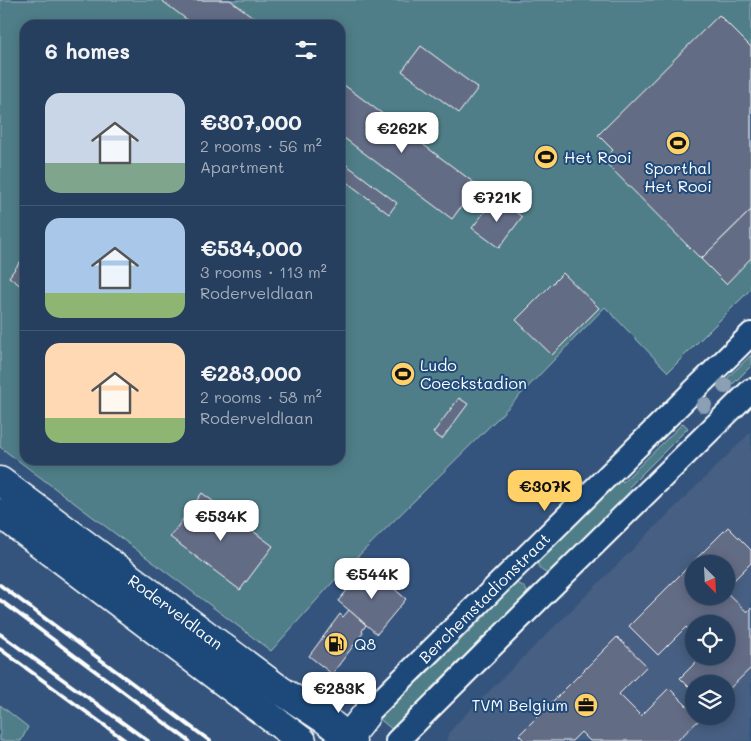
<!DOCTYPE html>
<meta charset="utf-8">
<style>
:root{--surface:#273f5e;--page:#334a67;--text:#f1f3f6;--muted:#a4afbc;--line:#435873;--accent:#ffd166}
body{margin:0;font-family:Mali,sans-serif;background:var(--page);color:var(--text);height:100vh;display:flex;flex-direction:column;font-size:19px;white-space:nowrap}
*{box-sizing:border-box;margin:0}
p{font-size:16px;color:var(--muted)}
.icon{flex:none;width:28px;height:28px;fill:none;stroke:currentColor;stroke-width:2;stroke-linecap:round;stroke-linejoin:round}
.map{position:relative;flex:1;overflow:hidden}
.panel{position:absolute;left:20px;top:20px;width:325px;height:445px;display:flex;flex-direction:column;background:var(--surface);border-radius:15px;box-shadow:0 2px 12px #0003,0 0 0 1px var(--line)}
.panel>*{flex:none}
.needle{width:32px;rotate:156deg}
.controls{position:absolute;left:685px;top:555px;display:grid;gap:10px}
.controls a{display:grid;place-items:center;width:50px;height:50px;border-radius:50%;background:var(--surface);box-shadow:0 2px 12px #0003,0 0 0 1px var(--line);font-size:25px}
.price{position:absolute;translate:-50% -42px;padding:0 11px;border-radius:10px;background:#fff;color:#222;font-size:16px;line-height:32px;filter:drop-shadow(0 1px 2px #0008)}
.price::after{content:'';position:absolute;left:50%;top:30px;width:15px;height:11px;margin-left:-8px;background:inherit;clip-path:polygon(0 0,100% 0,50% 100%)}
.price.selected{background:var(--accent);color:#111}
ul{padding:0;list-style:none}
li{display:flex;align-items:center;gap:15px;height:125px;padding:0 25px}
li+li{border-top:1px solid var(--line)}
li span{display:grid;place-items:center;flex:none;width:140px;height:100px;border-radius:15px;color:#555}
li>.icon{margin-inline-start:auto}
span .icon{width:60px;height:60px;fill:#fffc;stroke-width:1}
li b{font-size:21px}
h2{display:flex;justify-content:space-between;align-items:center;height:60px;padding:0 25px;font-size:21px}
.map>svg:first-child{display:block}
</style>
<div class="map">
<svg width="751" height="741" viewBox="0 0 751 741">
<rect width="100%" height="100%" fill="#34547d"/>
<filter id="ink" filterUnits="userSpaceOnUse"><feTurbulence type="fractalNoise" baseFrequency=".02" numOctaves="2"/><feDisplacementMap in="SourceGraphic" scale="10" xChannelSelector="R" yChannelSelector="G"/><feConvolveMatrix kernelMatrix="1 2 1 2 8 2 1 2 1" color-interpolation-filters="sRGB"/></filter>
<g filter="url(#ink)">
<!-- built -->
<path fill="#465e82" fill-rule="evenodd" d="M751 432V741H446L449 733 456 724ZM694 564H726V596H694ZM694 624H726V656H694ZM694 684H726V716H694Z"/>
<!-- green -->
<g fill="#507e88" stroke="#a8bec4" fill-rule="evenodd">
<path d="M0 0H751V289L668 372 605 307 497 419 341 573 271 651 0 447ZM25 25H340V460H25Z"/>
<polygon points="751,355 751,366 724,393 718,387"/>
<path d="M683 423 688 428 629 487 636 494 550 574C541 572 538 568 537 560L617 476 623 482Z"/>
<path d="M512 583C520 583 526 586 528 595L501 629 496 625 430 689 434 694 394 731 376 716 415 676 420 680 487 614 483 609Z"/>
<polygon points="0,705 28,727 21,741 0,741"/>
</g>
<!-- building -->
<g fill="#646c85" stroke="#fff">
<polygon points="161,0 230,0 264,25 194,25"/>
<polygon points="719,15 751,47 751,210 701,259 603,160 613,150 598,135"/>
<polygon points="421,46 478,88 459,113 402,71"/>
<polygon points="340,82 477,185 452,219 340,135"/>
<polygon points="340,160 397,203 389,214 340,177"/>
<polygon points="496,197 522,217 499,248 472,228"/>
<polygon points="751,210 751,258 726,284 701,259"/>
<polygon points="20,262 25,265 25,289 9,277"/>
<polygon points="563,273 599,308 552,355 516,320"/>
<polygon points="459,398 468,404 442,439 433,433"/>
<polygon points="202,493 273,546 240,590 170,537"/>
<polygon points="728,527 751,550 751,563 726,588 726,564 694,564 694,596 726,596 726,592 747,612 751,608 751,668 726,692 726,684 694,684 694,692 680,678 702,656 726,656 726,624 694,624 694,635 686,627 658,655 629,626"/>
<polygon points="368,566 406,599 377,634 338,601"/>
<polygon points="349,610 366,625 362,631 363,633 332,674 309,656 340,614 343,617"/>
<polygon points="617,637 647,666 619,694 641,716 669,688 694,713 694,716 697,716 700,719 677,741 590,741 581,732 572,741 525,741 519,735"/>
</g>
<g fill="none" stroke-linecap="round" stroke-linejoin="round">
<!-- street casing -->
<g stroke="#fff" stroke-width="26">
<g id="street">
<path id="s1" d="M365 716 751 334"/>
<polyline points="397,741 545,593 751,390"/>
</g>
</g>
<!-- secondary casing -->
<g stroke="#fff" stroke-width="31">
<g id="secondary">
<path id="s2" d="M0 481 280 690 326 720 352 741"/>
<polyline points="0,513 302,741"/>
<polyline points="345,741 365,716"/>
</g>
</g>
<!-- street -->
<use href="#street" stroke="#1f4a7a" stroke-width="22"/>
<!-- secondary -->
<use href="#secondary" stroke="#1f4a7a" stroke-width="28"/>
<!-- rail -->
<g stroke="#fff" stroke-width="4">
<polyline points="0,585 210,741"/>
<polyline points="0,600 189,741"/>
<polyline points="0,634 148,741"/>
<polyline points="0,649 126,741"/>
</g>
</g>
<!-- trees -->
<g fill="#8ba0b4">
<circle cx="725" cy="386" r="8"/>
<circle cx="704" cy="405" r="8"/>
</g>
</g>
<!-- icons -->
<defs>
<g id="stadium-disc" transform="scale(1.25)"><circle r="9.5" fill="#ffd166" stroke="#1f4a7a"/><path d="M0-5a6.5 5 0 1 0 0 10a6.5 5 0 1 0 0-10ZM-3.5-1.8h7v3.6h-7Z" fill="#111"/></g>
<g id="fuel-disc" transform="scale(1.25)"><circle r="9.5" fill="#ffd166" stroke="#1f4a7a"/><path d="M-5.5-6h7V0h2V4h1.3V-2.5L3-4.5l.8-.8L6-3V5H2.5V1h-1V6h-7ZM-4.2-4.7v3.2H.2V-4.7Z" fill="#111"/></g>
<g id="office-disc" transform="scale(1.25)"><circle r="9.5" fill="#ffd166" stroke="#1f4a7a"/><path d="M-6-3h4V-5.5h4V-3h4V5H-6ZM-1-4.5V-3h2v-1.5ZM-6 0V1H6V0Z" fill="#111"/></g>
</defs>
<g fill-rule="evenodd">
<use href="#stadium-disc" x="678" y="143"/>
<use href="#stadium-disc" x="546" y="157"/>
<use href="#stadium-disc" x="403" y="374"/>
<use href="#fuel-disc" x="336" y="644"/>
<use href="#office-disc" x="586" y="705"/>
</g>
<g text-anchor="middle" stroke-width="4" stroke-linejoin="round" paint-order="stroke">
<!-- poi labels -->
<g font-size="16" fill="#fff" stroke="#1f4a7a" text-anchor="start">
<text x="564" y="163">Het Rooi</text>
<text x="678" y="174" text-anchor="middle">Sporthal<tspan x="678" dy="18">Het Rooi</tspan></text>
<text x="420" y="371">Ludo<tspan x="420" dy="18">Coeckstadion</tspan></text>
<text x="354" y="650">Q8</text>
<text x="568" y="711" text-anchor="end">TVM Belgium</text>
</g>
<!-- street labels -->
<g font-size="16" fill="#fff" stroke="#1f4a7a">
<text dy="6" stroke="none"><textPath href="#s1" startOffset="168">Berchemstadionstraat</textPath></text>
<text dy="6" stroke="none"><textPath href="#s2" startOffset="219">Roderveldlaan</textPath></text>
</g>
</g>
</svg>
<div class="controls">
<a><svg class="needle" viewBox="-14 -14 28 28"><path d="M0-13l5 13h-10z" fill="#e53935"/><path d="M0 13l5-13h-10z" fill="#a4afbc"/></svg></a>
<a><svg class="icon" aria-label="locate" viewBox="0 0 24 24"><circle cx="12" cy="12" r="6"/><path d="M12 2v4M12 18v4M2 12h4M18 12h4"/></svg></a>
<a><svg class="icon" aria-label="layers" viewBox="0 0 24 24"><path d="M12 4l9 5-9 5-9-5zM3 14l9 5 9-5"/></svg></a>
</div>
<b class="price" style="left:402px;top:154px">€262K</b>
<b class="price" style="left:497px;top:223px">€721K</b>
<b class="price selected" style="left:545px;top:512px">€307K</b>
<b class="price" style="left:221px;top:542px">€534K</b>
<b class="price" style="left:372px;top:600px">€544K</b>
<b class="price" style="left:339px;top:714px">€283K</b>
<section class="panel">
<h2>6 homes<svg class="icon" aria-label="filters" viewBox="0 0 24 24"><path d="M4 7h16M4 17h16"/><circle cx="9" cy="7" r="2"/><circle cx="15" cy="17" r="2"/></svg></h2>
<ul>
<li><span style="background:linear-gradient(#c9d6e8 70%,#7fa58c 0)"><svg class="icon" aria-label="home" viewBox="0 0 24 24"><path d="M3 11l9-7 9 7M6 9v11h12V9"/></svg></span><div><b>€307,000</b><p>2 rooms · 56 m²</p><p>Apartment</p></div></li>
<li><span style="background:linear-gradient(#a9c7e8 75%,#8fb573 0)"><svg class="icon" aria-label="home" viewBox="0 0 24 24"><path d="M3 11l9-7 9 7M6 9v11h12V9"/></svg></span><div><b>€534,000</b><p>3 rooms · 113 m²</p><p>Roderveldlaan</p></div></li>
<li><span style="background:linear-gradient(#ffd9b3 75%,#8fb573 0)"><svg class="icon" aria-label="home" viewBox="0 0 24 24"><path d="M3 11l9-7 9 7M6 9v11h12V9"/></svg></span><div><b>€283,000</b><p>2 rooms · 58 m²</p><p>Roderveldlaan</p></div></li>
</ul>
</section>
</div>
